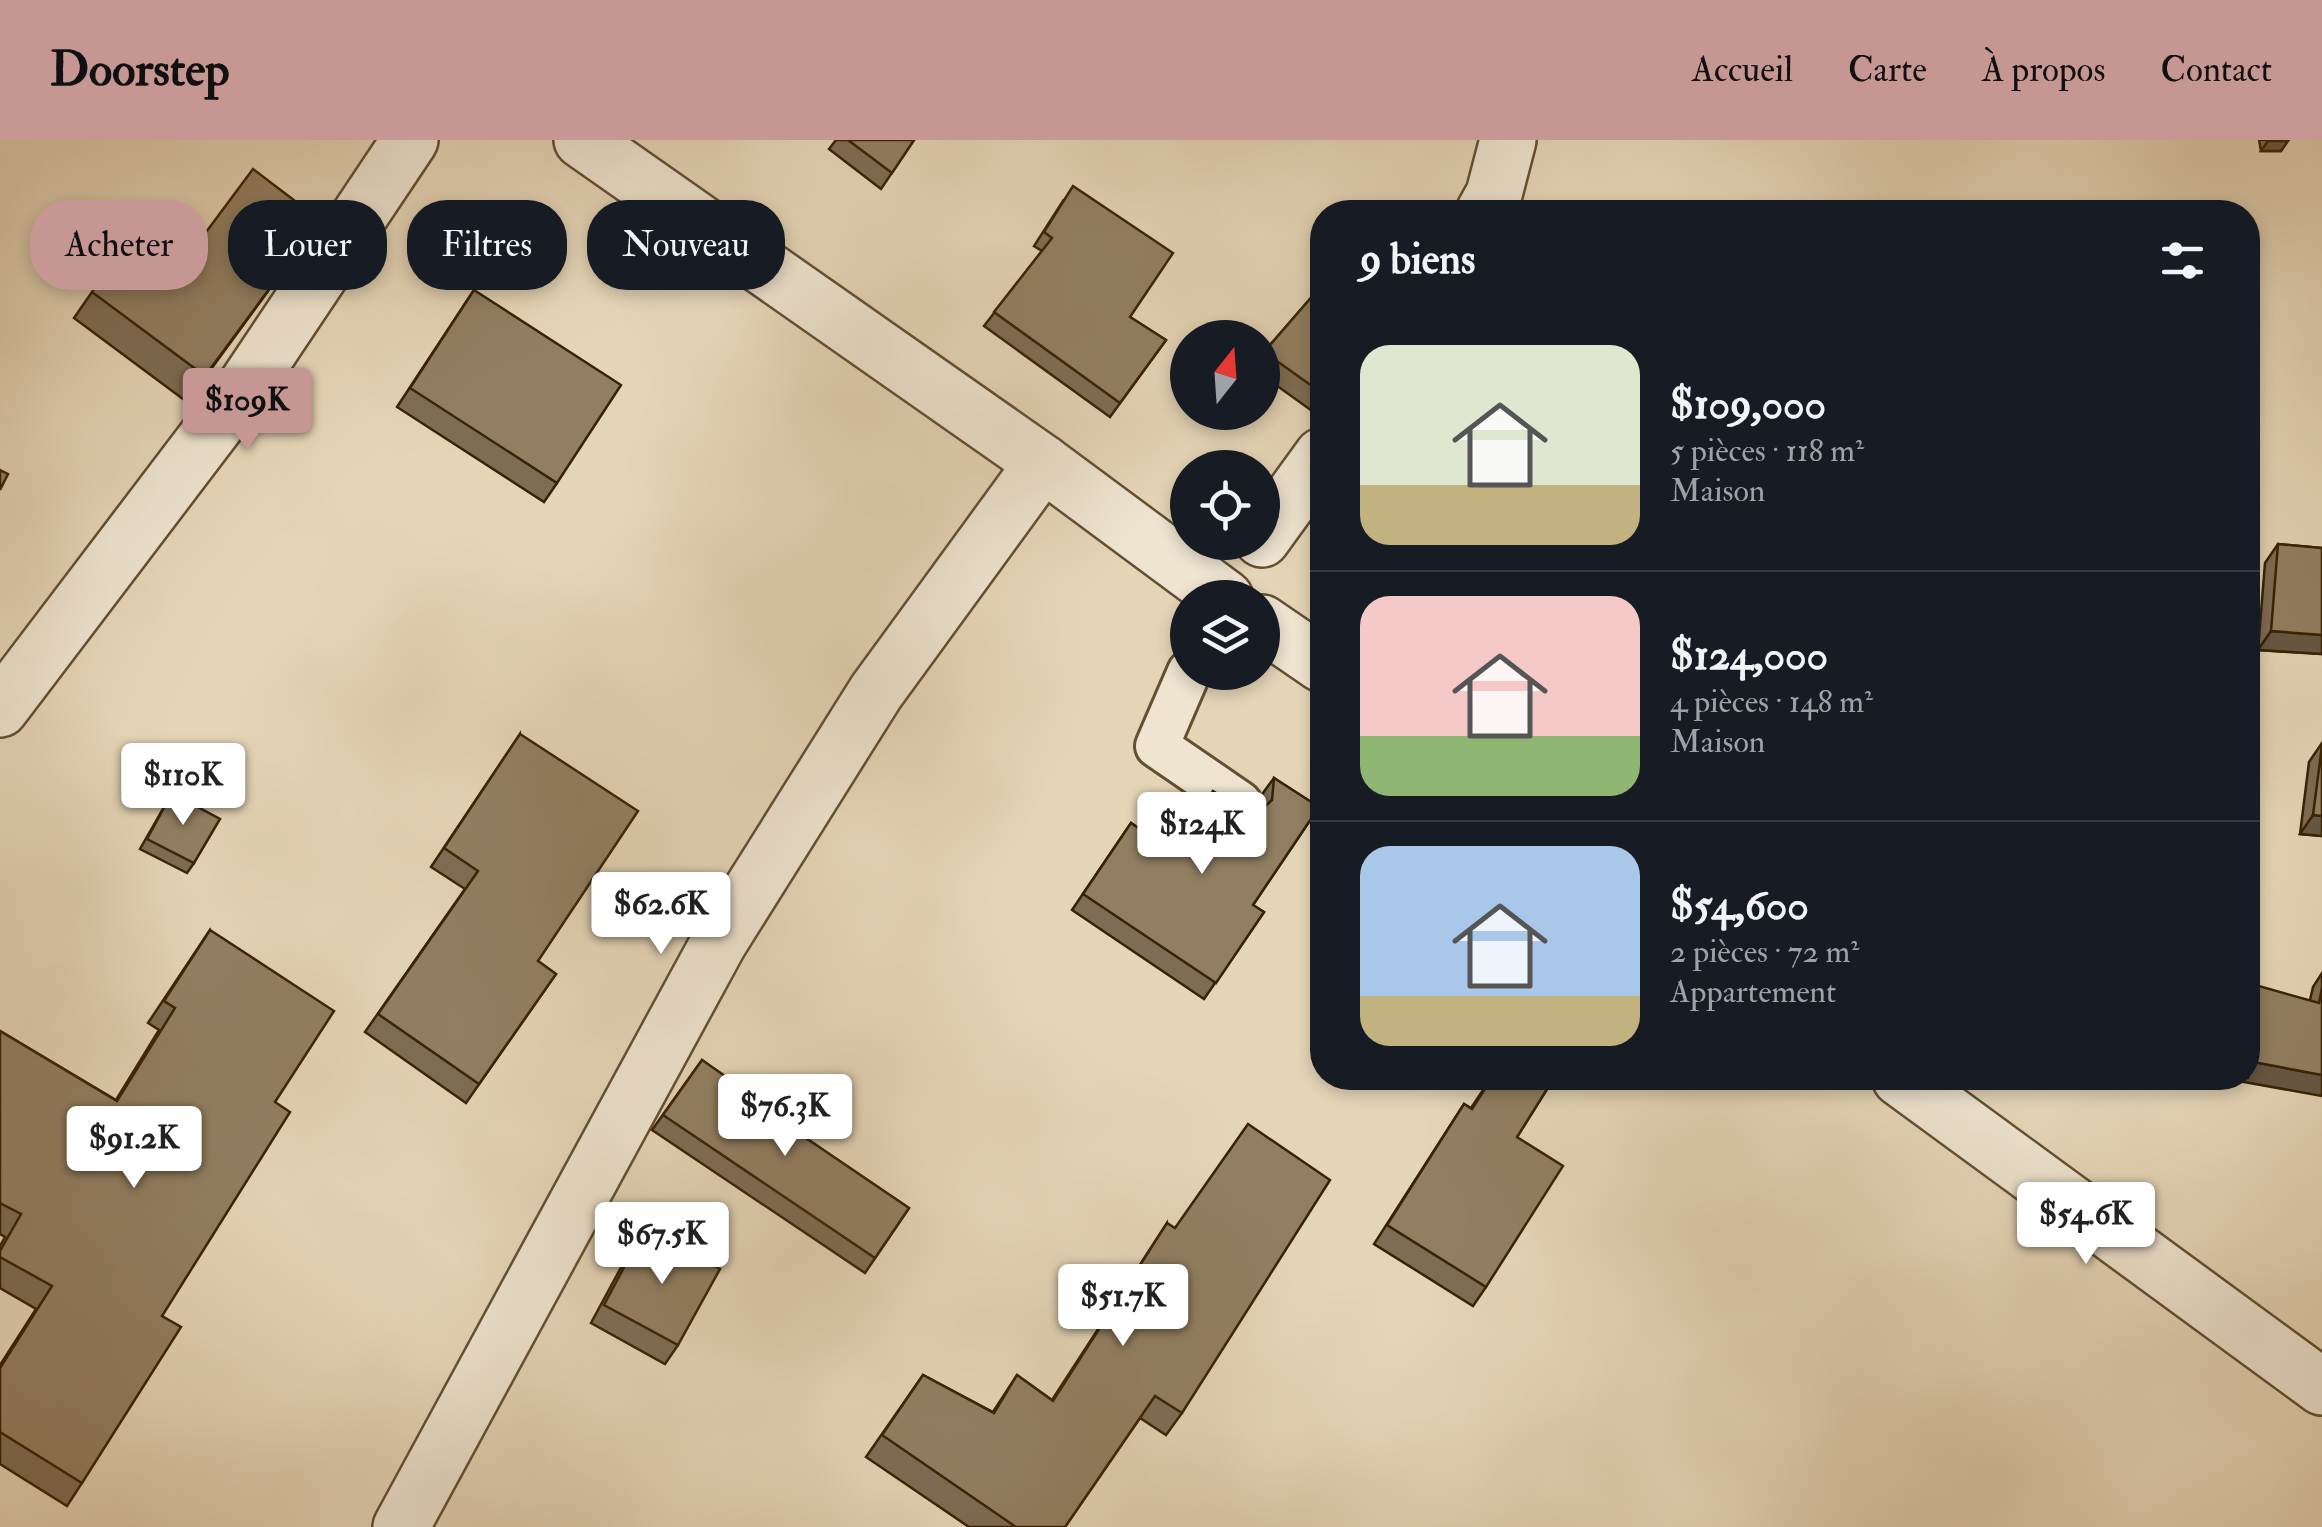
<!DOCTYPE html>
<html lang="fr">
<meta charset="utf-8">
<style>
:root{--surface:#171b24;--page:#242831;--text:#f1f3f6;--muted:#9ea1a6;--line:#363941;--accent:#c59692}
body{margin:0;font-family:"IM FELL Double Pica",serif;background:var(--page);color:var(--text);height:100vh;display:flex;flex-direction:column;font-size:38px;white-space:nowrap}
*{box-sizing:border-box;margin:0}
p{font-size:32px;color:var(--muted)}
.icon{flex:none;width:55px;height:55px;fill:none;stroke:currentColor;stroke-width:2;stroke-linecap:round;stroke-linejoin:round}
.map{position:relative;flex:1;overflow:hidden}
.side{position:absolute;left:1310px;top:60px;width:950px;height:890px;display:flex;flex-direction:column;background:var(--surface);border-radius:40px;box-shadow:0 5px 15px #0003}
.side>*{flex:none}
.top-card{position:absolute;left:30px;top:60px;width:950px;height:90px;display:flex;gap:20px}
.needle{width:65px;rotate:17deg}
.buttons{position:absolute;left:1170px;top:180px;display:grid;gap:20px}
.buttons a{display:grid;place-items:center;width:110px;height:110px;border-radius:50%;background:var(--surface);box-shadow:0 5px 15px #0003;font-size:50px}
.price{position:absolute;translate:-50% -85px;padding:0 22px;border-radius:10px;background:#fff;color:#222;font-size:32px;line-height:65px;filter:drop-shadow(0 2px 5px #0008)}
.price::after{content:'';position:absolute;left:50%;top:60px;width:30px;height:22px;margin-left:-15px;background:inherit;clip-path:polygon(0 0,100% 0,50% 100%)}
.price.current{background:var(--accent);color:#111}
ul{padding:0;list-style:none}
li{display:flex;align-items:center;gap:30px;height:250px;padding:0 50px}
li+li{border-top:2px solid var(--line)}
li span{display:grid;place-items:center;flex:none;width:280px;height:200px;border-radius:30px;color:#555}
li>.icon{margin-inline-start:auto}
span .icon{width:120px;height:120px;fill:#fffc;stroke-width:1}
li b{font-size:42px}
h2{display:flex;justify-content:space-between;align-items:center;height:120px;padding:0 50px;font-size:42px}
.pill{padding:0 35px;border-radius:40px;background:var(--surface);box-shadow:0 5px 15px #0003;font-size:35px;line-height:90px}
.pill.current{background:var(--accent);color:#111}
header{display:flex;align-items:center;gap:60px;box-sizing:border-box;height:140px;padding:0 50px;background:var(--accent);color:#111}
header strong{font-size:48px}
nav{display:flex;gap:55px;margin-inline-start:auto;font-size:35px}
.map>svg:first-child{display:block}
</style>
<header>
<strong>Doorstep</strong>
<nav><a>Accueil</a><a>Carte</a><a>À propos</a><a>Contact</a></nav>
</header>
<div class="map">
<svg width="2322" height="1387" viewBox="0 0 2322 1387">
<rect width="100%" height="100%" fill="#e5d5b7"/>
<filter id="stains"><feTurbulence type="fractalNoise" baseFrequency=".002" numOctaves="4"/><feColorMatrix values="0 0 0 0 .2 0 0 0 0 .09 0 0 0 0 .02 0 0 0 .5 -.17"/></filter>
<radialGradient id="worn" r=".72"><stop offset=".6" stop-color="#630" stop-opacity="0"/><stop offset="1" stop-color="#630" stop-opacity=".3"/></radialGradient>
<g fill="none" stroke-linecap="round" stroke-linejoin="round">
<!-- service casing -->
<g stroke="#634f32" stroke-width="48">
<polyline id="service" points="1189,532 1157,606 1240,663"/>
</g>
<!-- minor casing -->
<g stroke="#634f32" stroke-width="60">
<g id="minor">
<polyline points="1484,72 1494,54 1508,0"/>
<polyline points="1262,399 1322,316"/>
<polyline points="0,569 247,244 410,0"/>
<polyline points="401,1387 719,802 876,552 1043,323"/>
</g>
</g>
<!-- tertiary casing -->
<g stroke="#634f32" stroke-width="60">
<g id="tertiary">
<polyline points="582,0 1043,323 1225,458"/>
<polyline points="1262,483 1322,524"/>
<polyline points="1900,938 2322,1247"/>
</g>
</g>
<!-- service -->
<use href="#service" stroke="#eee4d0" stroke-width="42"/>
<!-- minor -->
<use href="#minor" stroke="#eee4d0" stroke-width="55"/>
<!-- tertiary -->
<use href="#tertiary" stroke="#eee4d0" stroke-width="55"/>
</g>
<!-- wall -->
<g fill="#7e6d54" stroke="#382205" stroke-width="2.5">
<polygon points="836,0 914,0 881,49 829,9"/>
<polygon points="2259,0 2288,0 2281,11 2261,11"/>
<polygon points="1063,61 1130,177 1166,200 1110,277 984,186 1042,111 1034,106"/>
<polygon points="320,80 187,262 74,178 92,152 192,111"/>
<polygon points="1322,145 1322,278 1262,235 1262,214"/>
<polygon points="474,150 557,343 544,362 397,267"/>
<polygon points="2278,404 2322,408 2322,514 2258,510 2265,423"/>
<polygon points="520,594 538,821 556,834 466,963 365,892 465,749 431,727"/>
<polygon points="2322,603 2322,696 2300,694 2309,622"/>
<polygon points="1274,638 1319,667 1253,765 1264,772 1204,859 1072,770 1131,683 1172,711 1262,669 1263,653"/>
<polygon points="172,653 194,723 187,733 140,709"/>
<polygon points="210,790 275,962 162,1176 82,1343 67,1366 0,1324 0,1225 36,1169 0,1148 0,1106 5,1097 0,1094 0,891 116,960 159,890 148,883"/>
<polygon points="2322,833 2322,956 2310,860 2313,847"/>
<polygon points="702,920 791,988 909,1068 865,1133 652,990"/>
<polygon points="1491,938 1554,938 1517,997 1486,1147 1473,1166 1374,1104 1464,964 1471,968"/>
<polygon points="1167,1083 1182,1273 1166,1295 1140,1278 1065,1387 969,1387 866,1317 923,1235 993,1272 1017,1235 1052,1260"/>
<polygon points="645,1088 678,1205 665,1224 591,1183 632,1107"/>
</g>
<!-- shaded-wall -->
<g fill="#665945" stroke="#382205" stroke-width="2.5">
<polygon points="2268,1 2288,1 2281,11 2261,11"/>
<polygon points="2271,491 2322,495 2322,514 2258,510"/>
<polygon points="2313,675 2322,676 2322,696 2300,694"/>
<polygon points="2248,921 2322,935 2322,956 2222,938 2248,938"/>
</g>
<!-- building -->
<g fill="#927f62" stroke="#382205" stroke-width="2.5">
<polygon points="848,0 914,0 892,33"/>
<polygon points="253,29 320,80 205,236 92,152 148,78 192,111"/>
<polygon points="1073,46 1173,113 1130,177 1166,200 1120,263 994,172 1052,98 1044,92"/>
<polygon points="1322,145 1322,253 1264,212"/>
<polygon points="474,150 621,245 557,343 410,248"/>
<polygon points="0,330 8,334 0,350"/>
<polygon points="2278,404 2322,408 2322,495 2271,491"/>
<polygon points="520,594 638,671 538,821 556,834 479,944 378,874 478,731 444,708"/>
<polygon points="2322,606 2322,676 2313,675"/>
<polygon points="1274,638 1319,667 1253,765 1264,772 1216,843 1083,754 1131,683 1173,711 1213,651 1238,668 1261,670 1272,660"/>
<polygon points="172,653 220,679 194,723 147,699"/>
<polygon points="210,790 334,871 275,962 290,972 162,1176 181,1187 82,1343 0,1292 0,1228 52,1146 0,1117 0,1111 21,1074 0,1063 0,891 117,961 175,868 164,861"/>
<polygon points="2248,843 2319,863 2322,848 2322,935 2248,921"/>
<polygon points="702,920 794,984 791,988 909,1068 875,1118 663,975"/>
<polygon points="1492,938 1554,938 1517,997 1563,1026 1486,1147 1387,1085 1464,964 1472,969"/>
<polygon points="1248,984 1330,1040 1182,1273 1155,1256 1065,1387 1016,1387 882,1295 923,1235 994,1273 1017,1235 1053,1261 1167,1083 1175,1088"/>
<polygon points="645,1088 720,1129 678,1205 604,1165"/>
</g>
<rect width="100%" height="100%" filter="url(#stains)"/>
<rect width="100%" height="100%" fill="url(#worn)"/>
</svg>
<div class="buttons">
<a><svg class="needle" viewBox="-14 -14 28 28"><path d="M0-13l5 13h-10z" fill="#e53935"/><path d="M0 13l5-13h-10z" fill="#9ea1a6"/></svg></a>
<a><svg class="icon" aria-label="locate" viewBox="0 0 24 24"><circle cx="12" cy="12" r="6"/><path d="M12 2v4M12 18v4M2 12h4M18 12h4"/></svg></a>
<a><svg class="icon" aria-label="layers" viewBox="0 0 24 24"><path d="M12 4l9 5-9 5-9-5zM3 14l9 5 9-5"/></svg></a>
</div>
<b class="price current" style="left:247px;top:313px">$109K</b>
<b class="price" style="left:183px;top:688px">$110K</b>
<b class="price" style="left:1202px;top:737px">$124K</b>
<b class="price" style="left:661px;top:817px">$62.6K</b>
<b class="price" style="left:785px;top:1019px">$76.3K</b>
<b class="price" style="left:134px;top:1051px">$91.2K</b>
<b class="price" style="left:2086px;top:1127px">$54.6K</b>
<b class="price" style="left:662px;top:1147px">$67.5K</b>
<b class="price" style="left:1123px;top:1209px">$51.7K</b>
<div class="top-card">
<a class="pill current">Acheter</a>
<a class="pill">Louer</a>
<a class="pill">Filtres</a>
<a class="pill">Nouveau</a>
</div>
<section class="side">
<h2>9 biens<svg class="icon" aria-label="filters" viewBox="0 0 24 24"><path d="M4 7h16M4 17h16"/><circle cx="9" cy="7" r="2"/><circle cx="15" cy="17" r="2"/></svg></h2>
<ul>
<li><span style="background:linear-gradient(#dfe7d0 70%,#c2b280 0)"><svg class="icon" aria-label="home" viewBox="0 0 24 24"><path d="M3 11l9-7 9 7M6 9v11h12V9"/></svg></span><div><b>$109,000</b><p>5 pièces · 118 m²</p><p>Maison</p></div></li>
<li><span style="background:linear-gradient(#f6c9c9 70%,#8fb573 0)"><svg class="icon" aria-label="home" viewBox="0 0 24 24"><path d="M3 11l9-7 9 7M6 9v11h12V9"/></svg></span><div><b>$124,000</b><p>4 pièces · 148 m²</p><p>Maison</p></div></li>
<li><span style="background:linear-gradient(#a9c7e8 75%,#c2b280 0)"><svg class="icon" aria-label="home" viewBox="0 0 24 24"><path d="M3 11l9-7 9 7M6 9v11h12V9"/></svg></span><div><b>$54,600</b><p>2 pièces · 72 m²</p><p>Appartement</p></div></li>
</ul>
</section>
</div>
